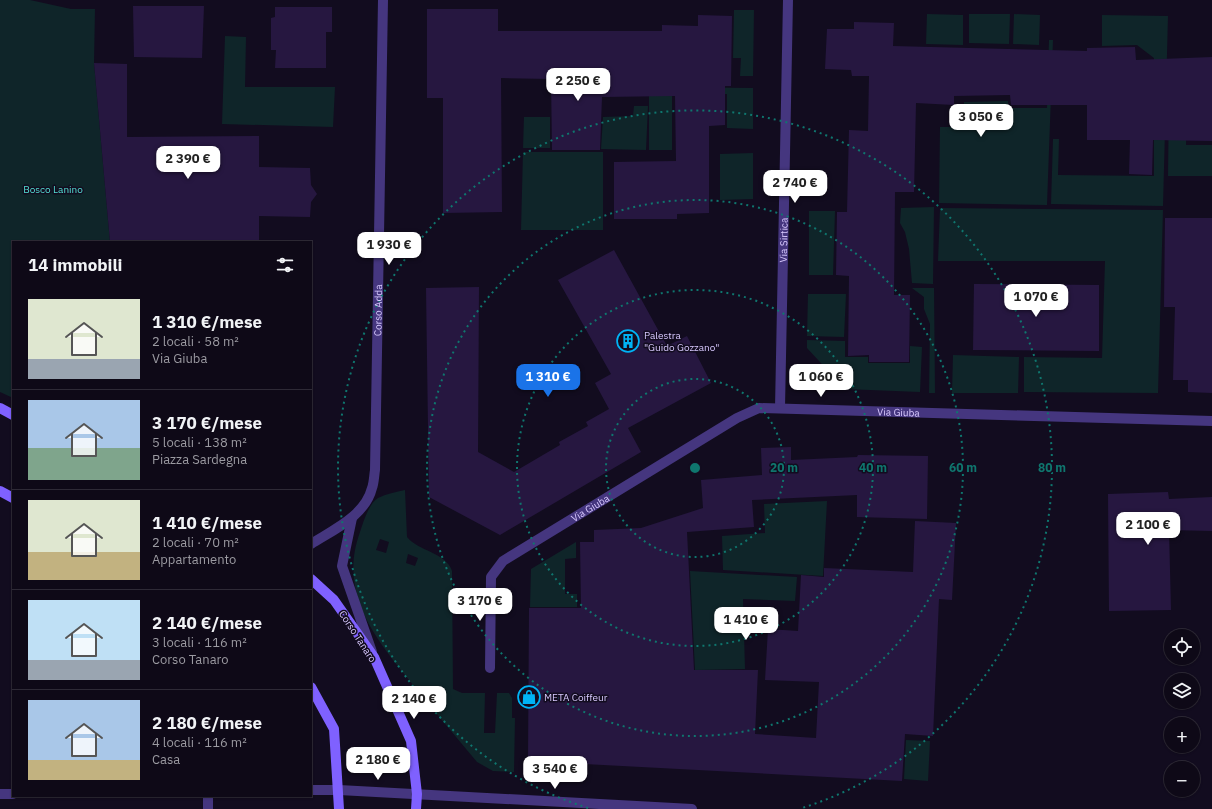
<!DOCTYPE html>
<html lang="it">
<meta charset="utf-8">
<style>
:root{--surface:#0e0917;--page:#1c1724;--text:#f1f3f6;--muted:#9b9aa1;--line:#2e2a36;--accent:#1a73e8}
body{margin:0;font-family:"IBM Plex Sans",sans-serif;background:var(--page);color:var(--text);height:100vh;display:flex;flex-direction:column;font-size:15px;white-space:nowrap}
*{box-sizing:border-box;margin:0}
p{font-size:13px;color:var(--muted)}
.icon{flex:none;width:22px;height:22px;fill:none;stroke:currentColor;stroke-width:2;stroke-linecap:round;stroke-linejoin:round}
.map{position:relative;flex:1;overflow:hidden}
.details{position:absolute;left:12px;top:241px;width:300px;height:556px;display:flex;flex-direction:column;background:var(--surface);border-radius:0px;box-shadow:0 1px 3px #0004,0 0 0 1px var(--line)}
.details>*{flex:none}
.controls{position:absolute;left:1164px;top:629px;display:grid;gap:8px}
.controls a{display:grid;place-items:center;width:36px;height:36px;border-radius:50%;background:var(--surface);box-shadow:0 1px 3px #0004,0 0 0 1px var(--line);font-size:20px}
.price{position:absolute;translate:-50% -34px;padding:0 9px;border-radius:8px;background:#fff;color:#222;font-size:13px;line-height:26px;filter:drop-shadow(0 1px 2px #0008)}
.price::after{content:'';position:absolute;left:50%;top:24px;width:12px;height:9px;margin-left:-6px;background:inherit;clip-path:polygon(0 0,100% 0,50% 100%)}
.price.selected{background:var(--accent);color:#fff}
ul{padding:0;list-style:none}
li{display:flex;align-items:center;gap:12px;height:100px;padding:0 16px}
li+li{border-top:1px solid var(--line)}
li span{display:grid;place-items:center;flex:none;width:112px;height:80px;border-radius:0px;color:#555}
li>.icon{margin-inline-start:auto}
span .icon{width:48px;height:48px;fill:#fffc;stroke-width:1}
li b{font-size:17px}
h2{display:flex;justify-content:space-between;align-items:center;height:48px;padding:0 16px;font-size:17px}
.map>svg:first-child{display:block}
</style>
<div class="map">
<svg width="1212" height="809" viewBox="0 0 1212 809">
<rect width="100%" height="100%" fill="#120c1f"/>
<!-- green -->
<g fill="#0f2529" fill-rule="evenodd">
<polygon points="0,0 30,0 71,9 95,9 94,63 110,242 13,242 13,398 0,392"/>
<polygon points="734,10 754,10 753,76 740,76 741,58 733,58"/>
<polygon points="927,14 963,15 963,45 926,44"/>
<polygon points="969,14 1010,14 1009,44 969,43"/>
<polygon points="1014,14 1040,15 1039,45 1013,44"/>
<polygon points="1102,15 1168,16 1163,206 1051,204 1053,139 1059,139 1058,175 1154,176 1154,58 1137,45 1102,46"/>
<polygon points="225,36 246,37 245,87 335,87 333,127 222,124"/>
<polygon points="1049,40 1053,40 1047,205 939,203 940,127 964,127 964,102 1008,101 1008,108 1047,108"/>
<polygon points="649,87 753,88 753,129 727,128 727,94 672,94 672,150 649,150"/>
<polygon points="1169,97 1186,97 1186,145 1212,145 1212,176 1168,176"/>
<polygon points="634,106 648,106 646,150 601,149 603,117 633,116"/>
<polygon points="524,117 550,117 550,148 523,148"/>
<polygon points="523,152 603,152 603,230 521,230"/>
<polygon points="753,153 753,199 720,200 720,154"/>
<polygon points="934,207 933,284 912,283 909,249 905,232 900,223 901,208"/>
<polygon points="940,208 1163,210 1158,393 1024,392 1024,357 1102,358 1105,261 938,261"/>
<polygon points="809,211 835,211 833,275 809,275"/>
<polygon points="912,288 934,288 935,393 929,393 930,324 924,309 924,297"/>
<polygon points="808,294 846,294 844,337 807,336"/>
<polygon points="807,340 845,341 845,357 868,357 868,363 910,363 910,346 922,347 920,392 845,389 807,348"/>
<polygon points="953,355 1019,357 1018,393 952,393"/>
<path d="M405 490 407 537C418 551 447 553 452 571L453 689 462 693H485L484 733H495L497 693H509L512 698V718H515L514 772 493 771 477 762C456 737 435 712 415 687 378 642 337 595 360 532 363 523 369 503 378 498 386 494 396 492 405 490ZM380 539 389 542 386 553 376 550ZM408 554 418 558 415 566 406 563Z"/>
<polygon points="827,501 823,576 723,570 722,536 765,533 764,504"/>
<polygon points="576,542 576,558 565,559 565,594 577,594 577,607 530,607 531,569"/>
<polygon points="690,571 797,577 795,601 743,599 745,669 695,670"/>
<polygon points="906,740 930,741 928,781 904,779"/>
</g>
<!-- building -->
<g fill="#261740">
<polygon points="133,6 204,6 202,58 134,57"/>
<polygon points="275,7 332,7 332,32 326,32 326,68 275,68 276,50 271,50 271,18 275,17"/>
<polygon points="427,9 498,9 498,31 662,31 662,25 698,26 698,15 732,16 731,86 725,86 725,125 709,126 709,213 677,214 677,219 614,219 614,162 676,161 675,96 602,97 600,150 552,150 551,79 501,78 502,212 443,213 443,98 427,98"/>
<polygon points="854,22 894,23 893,46 1087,51 1087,48 1135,47 1136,60 1212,57 1212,141 1153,140 1152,175 1129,174 1130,140 1087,140 1087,105 1011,105 1010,95 954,96 954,105 916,103 914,192 895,192 894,295 910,295 909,362 869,362 869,355 848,356 849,276 836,275 837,212 847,212 849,130 868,131 869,76 852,76 851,70 825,69 827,29 854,29"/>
<polygon points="94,63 127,64 127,137 259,136 259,167 310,168 311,185 317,194 311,202 310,217 259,216 259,242 110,242"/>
<polygon points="1165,218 1212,218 1212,393 1188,392 1188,380 1173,380 1175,307 1164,307"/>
<polygon points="614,250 667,346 687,336 711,383 628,428 641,452 500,535 429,497 426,288 479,287 478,452 514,472 560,445 559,442 588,426 586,422 609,409 595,383 611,374 558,280"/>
<polygon points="974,284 1099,285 1099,351 973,350"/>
<polygon points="791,447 791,460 857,457 858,455 928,456 927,519 857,517 857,495 752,500 754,527 687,532 694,670 758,670 755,734 816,738 819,682 765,680 768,629 798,631 801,575 824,577 824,568 913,572 915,521 956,523 952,600 939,599 933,736 905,734 902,781 528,761 529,608 581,608 580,542 594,542 594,530 641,528 703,508 701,480 762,475 761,448"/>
<polygon points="1168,492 1169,499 1212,497 1212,531 1169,530 1171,610 1109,611 1108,494"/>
</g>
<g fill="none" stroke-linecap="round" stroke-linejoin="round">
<!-- minor -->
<g stroke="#45367f" stroke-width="10">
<path id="s1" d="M780 408 788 0"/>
<polyline points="352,518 342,566 372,652"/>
<path id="s2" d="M311 544C333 530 365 516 372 488 374 483 374 476 375 470L383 0"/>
<path id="s3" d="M490 668 491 577 503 561 737 418 759 408 1212 421"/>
<polyline points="311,790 339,790"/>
<polyline points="0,794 13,794"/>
<polyline points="208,809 208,796"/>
</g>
<!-- tertiary -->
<polyline stroke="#45367f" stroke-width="10" points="339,790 692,809"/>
<!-- secondary -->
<g stroke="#7f61ff" stroke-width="10">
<polyline points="0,408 13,415"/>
<polyline points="0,491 13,498"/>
<polyline points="311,579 334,600 374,657 411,741 417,794 416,809"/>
<polyline points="311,687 334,729 339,809"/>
</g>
</g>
<!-- distance rings -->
<g fill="none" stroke="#0f766e" stroke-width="2" stroke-dasharray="2 4">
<circle cx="695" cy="468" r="89"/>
<circle cx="695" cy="468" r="178"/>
<circle cx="695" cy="468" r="268"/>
<path d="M588 808A357 357 0 1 1 802 808"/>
</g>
<!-- icons -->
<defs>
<g id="building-ring" transform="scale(1.15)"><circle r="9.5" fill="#120c1f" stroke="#00b3f5" stroke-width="1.5"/><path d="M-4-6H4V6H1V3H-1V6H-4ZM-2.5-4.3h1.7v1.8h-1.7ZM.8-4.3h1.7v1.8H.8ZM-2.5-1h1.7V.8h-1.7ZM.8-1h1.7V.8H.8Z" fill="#00b3f5"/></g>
<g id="shop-ring" transform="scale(1.15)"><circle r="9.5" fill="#120c1f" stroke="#00b3f5" stroke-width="1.5"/><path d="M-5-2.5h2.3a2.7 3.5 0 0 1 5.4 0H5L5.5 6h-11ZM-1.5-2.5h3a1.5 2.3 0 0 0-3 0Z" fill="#00b3f5"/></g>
</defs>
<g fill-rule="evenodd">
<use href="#building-ring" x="628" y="341"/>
<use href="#shop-ring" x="529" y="697"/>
</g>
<g text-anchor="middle" stroke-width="3" stroke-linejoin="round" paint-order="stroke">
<!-- park labels -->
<g font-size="10" fill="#54e1d5" stroke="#120c1f">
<text x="53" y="193">Bosco Lanino</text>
</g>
<!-- street labels -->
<g font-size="10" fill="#d9caff" stroke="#120c1f">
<text dy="4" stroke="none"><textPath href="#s1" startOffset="168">Via Sirtica</textPath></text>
<text dy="4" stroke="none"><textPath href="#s2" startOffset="263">Corso Adda</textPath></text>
<text dy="4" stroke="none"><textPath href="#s3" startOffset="549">Via Giuba</textPath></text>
<text dy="4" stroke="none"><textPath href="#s3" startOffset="213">Via Giuba</textPath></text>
<text transform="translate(358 636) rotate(57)" y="4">Corso Tanaro</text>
</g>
<!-- poi labels -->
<g font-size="10" fill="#d9caff" stroke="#120c1f" text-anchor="start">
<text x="644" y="339">Palestra<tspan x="644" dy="12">"Guido Gozzano"</tspan></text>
<text x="544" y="701">META Coiffeur</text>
</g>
</g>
<circle cx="695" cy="468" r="6" fill="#0f766e" stroke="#120c1f" stroke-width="2"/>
<g font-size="12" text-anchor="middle" font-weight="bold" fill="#0f766e" stroke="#120c1f" stroke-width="3" stroke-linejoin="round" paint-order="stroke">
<text x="784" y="472">20 m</text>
<text x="873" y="472">40 m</text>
<text x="963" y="472">60 m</text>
<text x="1052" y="472">80 m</text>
</g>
</svg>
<div class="controls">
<a><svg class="icon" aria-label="locate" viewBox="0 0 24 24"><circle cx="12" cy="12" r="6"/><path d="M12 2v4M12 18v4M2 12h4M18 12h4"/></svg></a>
<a><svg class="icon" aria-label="layers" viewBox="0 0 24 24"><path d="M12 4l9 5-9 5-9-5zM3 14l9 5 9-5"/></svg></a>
<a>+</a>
<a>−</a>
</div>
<b class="price" style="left:578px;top:102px">2 250 €</b>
<b class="price" style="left:981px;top:138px">3 050 €</b>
<b class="price" style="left:188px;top:180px">2 390 €</b>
<b class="price" style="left:795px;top:204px">2 740 €</b>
<b class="price" style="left:389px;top:266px">1 930 €</b>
<b class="price" style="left:1036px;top:318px">1 070 €</b>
<b class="price selected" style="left:548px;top:398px">1 310 €</b>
<b class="price" style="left:821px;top:398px">1 060 €</b>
<b class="price" style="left:1148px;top:546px">2 100 €</b>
<b class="price" style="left:480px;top:622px">3 170 €</b>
<b class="price" style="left:746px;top:641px">1 410 €</b>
<b class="price" style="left:414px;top:720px">2 140 €</b>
<b class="price" style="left:378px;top:781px">2 180 €</b>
<b class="price" style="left:555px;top:790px">3 540 €</b>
<section class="details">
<h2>14 immobili<svg class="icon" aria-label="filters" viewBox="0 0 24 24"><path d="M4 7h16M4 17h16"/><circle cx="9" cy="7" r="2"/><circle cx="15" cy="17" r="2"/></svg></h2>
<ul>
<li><span style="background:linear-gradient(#dfe7d0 75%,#9aa5b1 0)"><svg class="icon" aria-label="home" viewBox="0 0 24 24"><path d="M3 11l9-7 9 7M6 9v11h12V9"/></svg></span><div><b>1 310 €/mese</b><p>2 locali · 58 m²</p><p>Via Giuba</p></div></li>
<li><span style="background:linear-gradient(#a9c7e8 60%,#7fa58c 0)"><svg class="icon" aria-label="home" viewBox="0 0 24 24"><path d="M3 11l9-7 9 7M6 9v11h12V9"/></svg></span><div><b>3 170 €/mese</b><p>5 locali · 138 m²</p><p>Piazza Sardegna</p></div></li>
<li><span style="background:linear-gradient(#dfe7d0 65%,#c2b280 0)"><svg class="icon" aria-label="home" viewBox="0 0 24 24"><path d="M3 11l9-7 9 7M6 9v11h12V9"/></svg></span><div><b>1 410 €/mese</b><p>2 locali · 70 m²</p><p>Appartamento</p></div></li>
<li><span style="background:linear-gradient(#bfe0f5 75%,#9aa5b1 0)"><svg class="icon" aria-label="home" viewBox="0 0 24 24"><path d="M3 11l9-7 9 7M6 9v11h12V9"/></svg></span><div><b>2 140 €/mese</b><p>3 locali · 116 m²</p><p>Corso Tanaro</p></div></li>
<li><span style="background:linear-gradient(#a9c7e8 75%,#c2b280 0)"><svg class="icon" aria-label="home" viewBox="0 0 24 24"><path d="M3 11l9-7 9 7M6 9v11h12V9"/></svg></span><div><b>2 180 €/mese</b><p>4 locali · 116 m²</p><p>Casa</p></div></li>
</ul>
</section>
</div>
